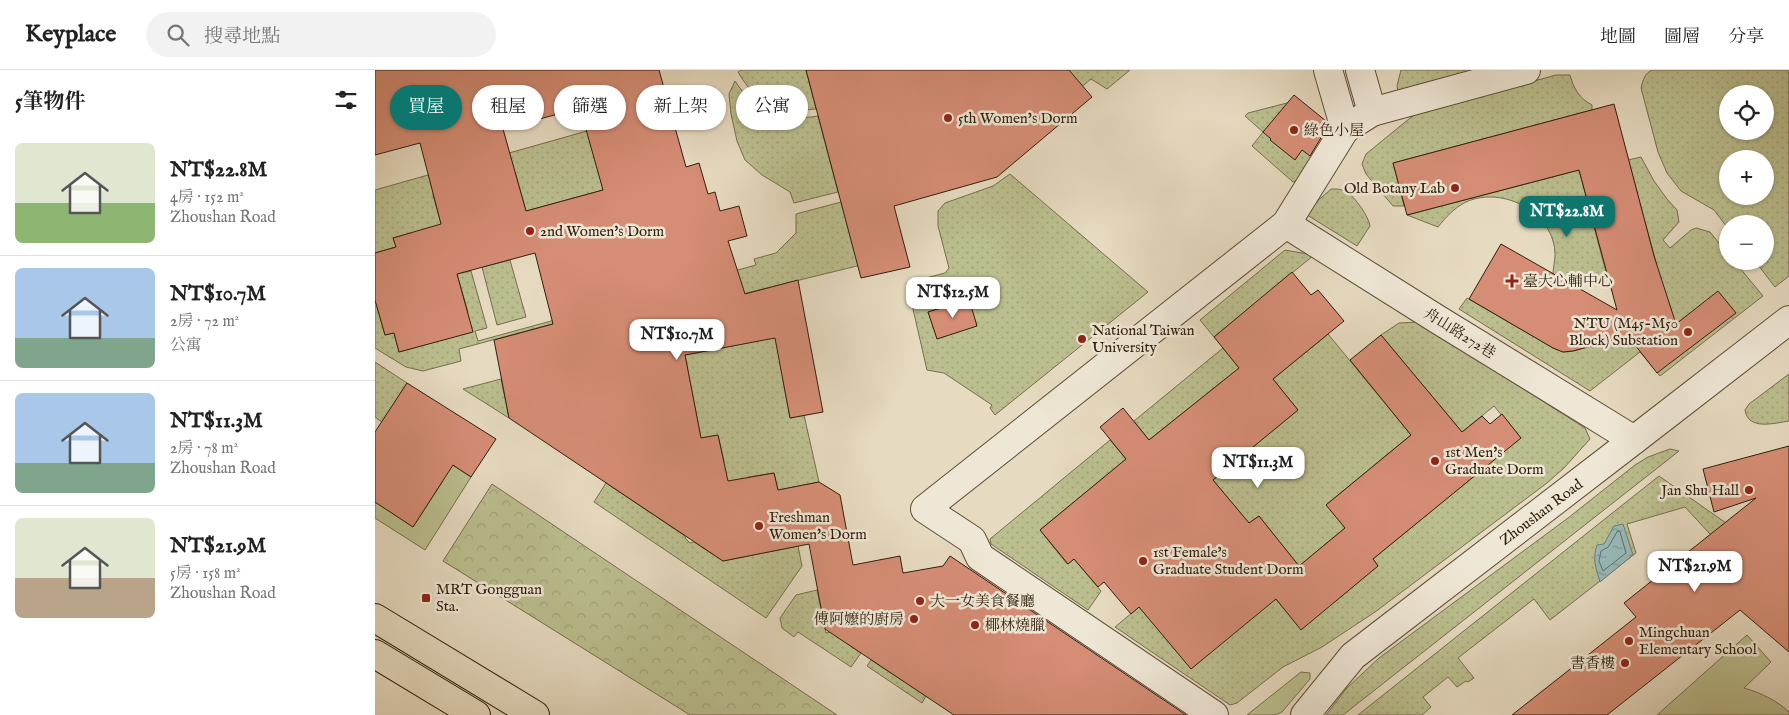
<!DOCTYPE html>
<html lang="zh-TW">
<meta charset="utf-8">
<style>
:root{--surface:#fff;--page:#f2f2f2;--text:#222;--muted:#767676;--line:#e0e0e0;--accent:#0f766e}
body{margin:0;font-family:"IM FELL English","Noto Serif TC",serif;background:var(--page);color:var(--text);height:100vh;display:flex;flex-direction:column;font-size:19px;white-space:nowrap}
*{box-sizing:border-box;margin:0}
p{font-size:16px;color:var(--muted)}
.icon{flex:none;width:28px;height:28px;fill:none;stroke:currentColor;stroke-width:2;stroke-linecap:round;stroke-linejoin:round}
.map{position:relative;flex:1;overflow:hidden}
.details{display:flex;flex-direction:column;background:var(--surface);width:375px}
.details>*{flex:none}
.guide{position:absolute;left:15px;top:15px;width:475px;height:45px;display:flex;gap:10px}
.controls{position:absolute;left:1344px;top:15px;display:grid;gap:10px}
.controls a{display:grid;place-items:center;width:55px;height:55px;border-radius:50%;background:var(--surface);box-shadow:0 1px 4px #0004;font-size:25px}
.price{position:absolute;translate:-50% -42px;padding:0 11px;border-radius:10px;background:#fff;color:#222;font-size:16px;line-height:32px;filter:drop-shadow(0 1px 2px #0008)}
.price::after{content:'';position:absolute;left:50%;top:30px;width:15px;height:11px;margin-left:-8px;background:inherit;clip-path:polygon(0 0,100% 0,50% 100%)}
.price.active{background:var(--accent);color:#fff}
ul{padding:0;list-style:none}
li{display:flex;align-items:center;gap:15px;height:125px;padding:0 15px}
li+li{border-top:1px solid var(--line)}
li span{display:grid;place-items:center;flex:none;width:140px;height:100px;border-radius:8px;color:#555}
li>.icon{margin-inline-start:auto}
span .icon{width:60px;height:60px;fill:#fffc;stroke-width:1}
li b{font-size:21px}
h2{display:flex;justify-content:space-between;align-items:center;height:60px;padding:0 15px;font-size:21px}
.tag{padding:0 18px;border-radius:22px;background:var(--surface);box-shadow:0 1px 4px #0004;font-size:18px;line-height:45px}
.tag.active{background:var(--accent);color:#fff}
header{display:flex;align-items:center;gap:30px;box-sizing:border-box;height:70px;padding:0 25px;background:var(--surface);border-bottom:1px solid var(--line)}
header strong{font-size:24px}
nav{display:flex;gap:28px;margin-inline-start:auto;font-size:18px}
.search{width:350px;height:45px;background:var(--page);display:flex;align-items:center;gap:12px;box-sizing:border-box;padding:0 18px;border-radius:28px;color:var(--muted);font-size:19px}
main{display:flex;flex:1;min-height:0}
.map>svg:first-child{display:block}
</style>
<header>
<strong>Keyplace</strong>
<div class="search"><svg class="icon" aria-label="search" viewBox="0 0 24 24"><circle cx="10" cy="10" r="6"/><path d="M15 15l6 6"/></svg>搜尋地點</div>
<nav><a>地圖</a><a>圖層</a><a>分享</a></nav>
</header>
<main>
<section class="details">
<h2>5筆物件<svg class="icon" aria-label="filters" viewBox="0 0 24 24"><path d="M4 7h16M4 17h16"/><circle cx="9" cy="7" r="2"/><circle cx="15" cy="17" r="2"/></svg></h2>
<ul>
<li><span style="background:linear-gradient(#dfe7d0 60%,#8fb573 0)"><svg class="icon" aria-label="home" viewBox="0 0 24 24"><path d="M3 11l9-7 9 7M6 9v11h12V9"/></svg></span><div><b>NT$22.8M</b><p>4房 · 152 m²</p><p>Zhoushan Road</p></div></li>
<li><span style="background:linear-gradient(#a9c7e8 70%,#7fa58c 0)"><svg class="icon" aria-label="home" viewBox="0 0 24 24"><path d="M3 11l9-7 9 7M6 9v11h12V9"/></svg></span><div><b>NT$10.7M</b><p>2房 · 72 m²</p><p>公寓</p></div></li>
<li><span style="background:linear-gradient(#a9c7e8 70%,#7fa58c 0)"><svg class="icon" aria-label="home" viewBox="0 0 24 24"><path d="M3 11l9-7 9 7M6 9v11h12V9"/></svg></span><div><b>NT$11.3M</b><p>2房 · 78 m²</p><p>Zhoushan Road</p></div></li>
<li><span style="background:linear-gradient(#dfe7d0 60%,#b9a48a 0)"><svg class="icon" aria-label="home" viewBox="0 0 24 24"><path d="M3 11l9-7 9 7M6 9v11h12V9"/></svg></span><div><b>NT$21.9M</b><p>5房 · 158 m²</p><p>Zhoushan Road</p></div></li>
</ul>
</section>
<div class="map">
<svg width="1414" height="645" viewBox="0 0 1414 645">
<defs>
<pattern id="grass-dots" width="8" height="8" patternUnits="userSpaceOnUse" patternTransform="scale(1.25)"><rect width="8" height="8" fill="#bbbe8e"/><path d="M2 2h.1M6 6h.1" fill="none" stroke="#a1a379" stroke-width="1.8" stroke-linecap="round"/></pattern>
<pattern id="forest-crowns" width="20" height="18" patternUnits="userSpaceOnUse" patternTransform="scale(1.25)"><rect width="20" height="18" fill="#bbbe8e"/><path d="M2 6a3 3 0 1 1 6 0M12 15a3 3 0 1 1 6 0" fill="none" stroke="#a1a379"/></pattern>
<pattern id="water-ripples" width="26" height="14" patternUnits="userSpaceOnUse" patternTransform="scale(1.25)"><rect width="26" height="14" fill="#98b9b9"/><path d="M2 4q2-2 4 0t4 0M15 11q2-2 4 0t4 0" fill="none" stroke="#7c9695"/></pattern>
</defs>
<rect width="100%" height="100%" fill="#e6dac0"/>
<filter id="stains"><feTurbulence type="fractalNoise" baseFrequency=".004" numOctaves="4"/><feColorMatrix values="0 0 0 0 .2 0 0 0 0 .09 0 0 0 0 .02 0 0 0 .5 -.17"/></filter>
<radialGradient id="worn" r=".72"><stop offset=".6" stop-color="#630" stop-opacity="0"/><stop offset="1" stop-color="#630" stop-opacity=".3"/></radialGradient>
<!-- grass -->
<g fill="url(#grass-dots)" stroke="#766e4c" fill-rule="evenodd">
<path d="M366 0H431L441 39C404 43 382 35 363 2Z"/>
<polygon points="677,0 755,0 732,19 716,9 615,93"/>
<polygon points="1026,0 1098,0 1023,21 1022,16"/>
<path d="M1278 0H1414V206L1400 217 1380 191H1390V154H1352V157L1339 140 1306 121 1292 103 1283 82 1266 18C1268 10 1270 2 1278 0ZM1352 24H1390V61H1352ZM1352 89H1390V126H1352Z"/>
<path d="M1181 5H1195C1199 19 1204 28 1217 35V40L1018 93 1029 136H1018L991 104 987 94 991 84 1040 44Z"/>
<path d="M360 11C380 42 407 52 443 46L463 122 419 133 415 122 387 105 370 90 362 71 356 44 354 24Z"/>
<polygon points="912,33 939,85 924,110 918,112 877,76 888,62 870,46 873,43"/>
<polygon points="219,59 228,120 151,141 140,102 132,104 127,85"/>
<polygon points="1266,87 1279,111 1292,129 1302,140 1304,152 1288,170 1295,178 1316,160 1321,158 1335,162 1352,183 1352,191 1359,191 1388,226 1285,306 1265,282 1215,321 1084,239 1092,228 1178,278 1188,282 1198,281 1293,255 1281,192 1253,90"/>
<path d="M1204 100 1232 206 1198 215 1178 204C1178 198 1180 191 1180 185 1180 143 1128 115 1091 132 1079 138 1071 147 1063 157L1032 145Z"/>
<polygon points="60,103 58,125 69,164 36,163 18,168 21,177 0,183 0,120"/>
<polygon points="635,104 773,222 620,345 615,338 617,335 569,303 552,300 532,213 570,203 574,198 563,156 563,141 570,133 618,116"/>
<path d="M956 119C962 119 967 119 972 122 980 127 994 147 995 156L982 176 929 143Z"/>
<polygon points="466,132 478,177 526,165 531,184 306,239 300,221 84,279 86,291 48,301 31,297 0,278 0,230 10,265 19,263 24,282 52,274 93,242 82,204 96,201 112,258 100,261 103,271 381,195 379,189 401,183 421,163 421,144"/>
<polygon points="910,180 939,185 839,267 825,250"/>
<polygon points="135,190 151,247 122,255 107,197"/>
<polygon points="1043,252 1210,358 1215,369 1189,398 1172,413 1000,542 947,577 908,597 862,633 855,635 740,557 764,537 789,566 872,495 926,559 1003,496 998,489 1145,368 1119,336 1087,362 1006,265 1024,253"/>
<polygon points="953,264 1036,365 952,434 970,458 924,496 884,446 874,453 838,410 923,340 898,309"/>
<polygon points="412,265 408,310 415,348 429,345 444,412 403,420 399,403 373,407 339,432 349,391 343,365 326,368 310,285"/>
<polygon points="848,278 864,298 774,370 759,351"/>
<polygon points="0,292 32,313 7,352 0,347"/>
<path d="M1414 304V351C1400 353 1373 361 1370 340L1374 334Z"/>
<polygon points="126,309 134,348 88,319"/>
<polygon points="735,370 751,389 665,460 692,494 699,489 726,521 713,540 616,474 615,469"/>
<polygon points="1295,379 1304,381 968,645 951,645 971,619 1004,588 1193,448 1260,395 1273,387"/>
<polygon points="1284,406 1361,460 1346,476 1310,437 1252,454 1261,483 1175,550 1159,529 1083,588 1099,608 1093,612 1091,611 1082,617 1073,607 1048,627 1056,637 1047,645 983,645"/>
<polygon points="231,413 310,466 311,469 315,473 319,472 348,491 423,476 427,496 391,548 219,432"/>
<polygon points="442,520 451,563 455,562 486,583 476,597 423,562 419,567 407,558 405,548 421,525"/>
<polygon points="496,590 551,626 547,633 492,596"/>
</g>
<!-- forest -->
<polygon fill="url(#forest-crowns)" stroke="#766e4c" points="117,414 462,645 315,645 68,491"/>
<!-- garden -->
<g fill="#bbbe8e" stroke="#766e4c">
<polygon points="0,362 57,399 65,387 96,407 50,480 0,448 0,432 38,457 68,411 0,367"/>
<path d="M1372 565 1396 592 1369 618C1386 623 1401 630 1414 642V645H1282Z"/>
<polygon points="926,602 935,603 935,609 907,642 900,645 872,645"/>
</g>
<!-- water -->
<path fill="url(#water-ripples)" stroke="#6e7b73" d="M1248 454 1258 485 1225 512C1221 498 1217 489 1222 475L1229 474 1239 456Z"/>
<g fill="none" stroke-linecap="round" stroke-linejoin="round">
<!-- shore -->
<polygon stroke="#646c62" stroke-width="1" points="1243,461 1245,462 1251,483 1228,501 1224,491 1226,481 1233,477"/>
</g>
<!-- building -->
<g fill="#d58d75" stroke="#301e0b" fill-rule="evenodd">
<path d="M0 0H284L311 97 324 93 333 124 340 122 345 141 364 136 372 166 353 171 370 224 423 210 448 342 415 348 400 268 310 285 326 368 343 365 353 411 399 403 403 420 444 412 465 425 478 495 525 486 528 503 568 496 575 486 811 645H579L450 559 434 474 348 491 134 348 119 270 178 254 160 183 82 204 98 262 24 282 19 263 10 265 0 230V183L21 177 18 168 66 154 45 73 0 85ZM205 38 228 120 151 141 128 59Z"/>
<polygon points="431,0 694,0 717,27 622,107 519,136 535,197 486,208"/>
<polygon points="919,25 951,51 946,57 950,61 935,86 927,80 920,90 895,70 896,69 888,62"/>
<polygon points="1239,34 1279,186 1301,254 1343,221 1361,243 1282,303 1253,266 1198,281 1188,282 1178,278 1094,229 1126,174 1242,240 1204,100 1032,145 1018,93"/>
<polygon points="917,202 936,225 943,220 969,251 898,309 923,340 838,410 874,453 884,446 924,496 970,458 951,435 1036,365 975,290 1006,265 1087,362 1107,346 1115,354 1127,344 1146,368 998,489 1003,496 926,560 901,529 816,599 764,537 756,544 729,512 723,517 699,489 693,494 665,460 751,389 725,357 748,338 774,370 864,298 839,267"/>
<polygon points="594,229 602,256 562,269 553,242"/>
<polygon points="32,313 121,369 96,407 78,395 38,457 0,432 0,362"/>
<polygon points="1414,376 1414,582 1365,540 1232,645 1137,645 1261,547 1249,533 1381,428 1339,442 1328,399"/>
</g>
<g fill="none" stroke-linecap="round" stroke-linejoin="round">
<!-- minor casing -->
<g stroke="#5e4d38" stroke-width="30">
<g id="minor">
<polyline points="953,0 970,59"/>
<polyline points="985,0 997,42"/>
<polyline points="911,154 1062,249 1259,370"/>
<polyline points="839,645 605,487 597,470 550,439 911,154 970,59 997,42 1151,0"/>
<polyline points="930,645 978,586 1259,370 1414,250"/>
</g>
</g>
<!-- major casing -->
<g stroke="#301e0b" stroke-width="30">
<g id="major">
<polyline points="0,548 160,645"/>
<polyline points="0,584 101,645"/>
</g>
</g>
<!-- minor -->
<use href="#minor" stroke="#efe7d6" stroke-width="28"/>
<!-- major -->
<use href="#major" stroke="#e6dac0" stroke-width="28"/>
</g>
<!-- markers -->
<g fill="#8f2418" stroke="#efe7d6" stroke-width="2">
<circle cx="573" cy="48" r="5"/>
<circle cx="919" cy="60" r="5"/>
<circle cx="1080" cy="118" r="5"/>
<circle cx="155" cy="161" r="5"/>
<path d="M1134.5 203.5h5v5h5v5h-5v5h-5v-5h-5v-5h5z"/>
<circle cx="1313" cy="262" r="5"/>
<circle cx="707" cy="269" r="5"/>
<circle cx="1060" cy="391" r="5"/>
<circle cx="1374" cy="420" r="5"/>
<circle cx="384" cy="456" r="5"/>
<circle cx="768" cy="491" r="5"/>
<rect x="46" y="523" width="10" height="10" rx="2.5"/>
<circle cx="545" cy="531" r="5"/>
<circle cx="539" cy="549" r="5"/>
<circle cx="600" cy="555" r="5"/>
<circle cx="1254" cy="571" r="5"/>
<circle cx="1250" cy="593" r="5"/>
</g>
<g text-anchor="middle" stroke-width="5" stroke-linejoin="round" paint-order="stroke">
<!-- poi labels -->
<g font-size="15" fill="#301e0b" stroke="#efe7d6" text-anchor="start">
<text x="583" y="53">5th Women's Dorm</text>
<text x="929" y="65">綠色小屋</text>
<text x="1070" y="123" text-anchor="end">Old Botany Lab</text>
<text x="165" y="166">2nd Women's Dorm</text>
<text x="1148" y="216">臺大心輔中心</text>
<text x="1303" y="258" text-anchor="end">NTU (M45-M50<tspan x="1303" dy="17">Block) Substation</tspan></text>
<text x="717" y="265">National Taiwan<tspan x="717" dy="17">University</tspan></text>
<text x="1070" y="387">1st Men's<tspan x="1070" dy="17">Graduate Dorm</tspan></text>
<text x="1364" y="425" text-anchor="end">Jan Shu Hall</text>
<text x="394" y="452">Freshman<tspan x="394" dy="17">Women's Dorm</tspan></text>
<text x="778" y="487">1st Female's<tspan x="778" dy="17">Graduate Student Dorm</tspan></text>
<text x="61" y="524">MRT Gongguan<tspan x="61" dy="17">Sta.</tspan></text>
<text x="555" y="536">大一女美食餐廳</text>
<text x="529" y="554" text-anchor="end">傅阿嬤的廚房</text>
<text x="610" y="560">椰林燒臘</text>
<text x="1264" y="567">Mingchuan<tspan x="1264" dy="17">Elementary School</tspan></text>
<text x="1240" y="598" text-anchor="end">書香樓</text>
</g>
<!-- street labels -->
<g font-size="15" fill="#301e0b" stroke="#efe7d6">
<text transform="translate(1085 263) rotate(32)" y="5">舟山路272巷</text>
<text transform="translate(1166 442) rotate(-37)" y="5">Zhoushan Road</text>
</g>
</g>
<rect width="100%" height="100%" filter="url(#stains)"/>
<rect width="100%" height="100%" fill="url(#worn)"/>
</svg>
<div class="controls">
<a><svg class="icon" aria-label="locate" viewBox="0 0 24 24"><circle cx="12" cy="12" r="6"/><path d="M12 2v4M12 18v4M2 12h4M18 12h4"/></svg></a>
<a>+</a>
<a>−</a>
</div>
<b class="price active" style="left:1192px;top:168px">NT$22.8M</b>
<b class="price" style="left:578px;top:249px">NT$12.5M</b>
<b class="price" style="left:302px;top:291px">NT$10.7M</b>
<b class="price" style="left:883px;top:419px">NT$11.3M</b>
<b class="price" style="left:1320px;top:523px">NT$21.9M</b>
<div class="guide">
<a class="tag active">買屋</a>
<a class="tag">租屋</a>
<a class="tag">篩選</a>
<a class="tag">新上架</a>
<a class="tag">公寓</a>
</div>
</div>
</main>
